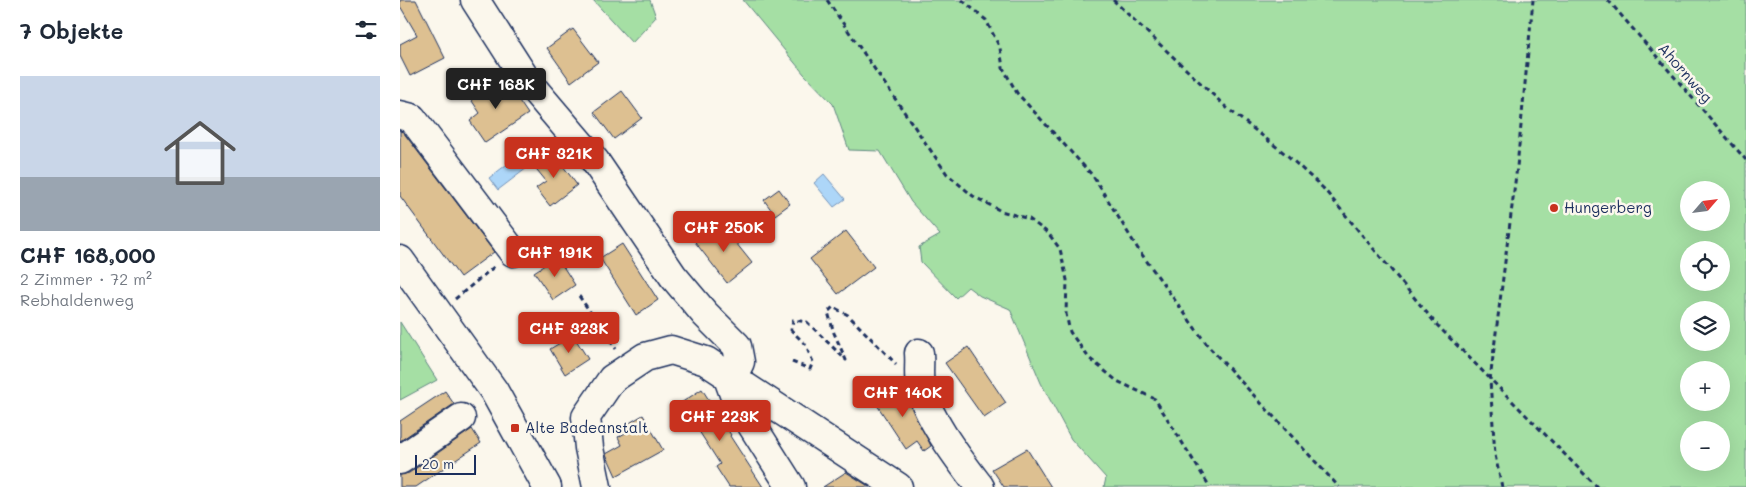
<!DOCTYPE html>
<html lang="de">
<meta charset="utf-8">
<style>
:root{--surface:#fff;--page:#f6f6f7;--text:#1f2937;--muted:#747a83;--accent:#c8321e}
body{margin:0;font-family:Mali,sans-serif;background:var(--page);color:var(--text);height:100vh;display:flex;flex-direction:column;font-size:19px;white-space:nowrap}
*{box-sizing:border-box;margin:0}
p{font-size:16px;color:var(--muted)}
.icon{flex:none;width:28px;height:28px;fill:none;stroke:currentColor;stroke-width:2;stroke-linecap:round;stroke-linejoin:round}
.map{position:relative;flex:1;overflow:hidden}
.panel{display:flex;flex-direction:column;background:var(--surface);width:400px}
.panel>*{flex:none}
.needle{width:32px;rotate:62deg}
.tools{position:absolute;left:1280px;top:181px;display:grid;gap:10px}
.tools a{display:grid;place-items:center;width:50px;height:50px;border-radius:50%;background:var(--surface);box-shadow:0 5px 20px #0002;font-size:25px}
.scale{position:absolute;left:15px;bottom:12px;width:61px;box-sizing:border-box;padding-left:5px;border:2px solid #1b2f5e;border-top:0;font-size:14px;line-height:18px;white-space:nowrap;color:#1b2f5e;-webkit-text-stroke:4px #fbf7ec;paint-order:stroke}
.price{position:absolute;translate:-50% -42px;padding:0 11px;border-radius:5px;background:var(--accent);color:#fff;font-size:16px;line-height:32px;filter:drop-shadow(0 1px 2px #0008)}
.price::after{content:'';position:absolute;left:50%;top:30px;width:15px;height:11px;margin-left:-8px;background:inherit;clip-path:polygon(0 0,100% 0,50% 100%)}
.price.on{background:#222;color:#fff}
ul{padding:0;list-style:none}
li{display:grid;align-content:center;gap:10px;height:265px;padding:0 20px}
li span{display:grid;place-items:center;height:155px;border-radius:0px;color:#555}
li>.icon{margin-inline-start:auto}
span .icon{width:90px;height:90px;fill:#fffc;stroke-width:1}
li b{font-size:21px}
h2{display:flex;justify-content:space-between;align-items:center;height:60px;padding:0 20px;font-size:21px}
main{display:flex;flex:1;min-height:0}
.map>svg:first-child{display:block}
</style>
<main>
<section class="panel">
<h2>7 Objekte<svg class="icon" aria-label="filters" viewBox="0 0 24 24"><path d="M4 7h16M4 17h16"/><circle cx="9" cy="7" r="2"/><circle cx="15" cy="17" r="2"/></svg></h2>
<ul>
<li><span style="background:linear-gradient(#c9d6e8 65%,#9aa5b1 0)"><svg class="icon" aria-label="home" viewBox="0 0 24 24"><path d="M3 11l9-7 9 7M6 9v11h12V9"/></svg></span><div><b>CHF 168,000</b><p>2 Zimmer · 72 m²</p><p>Rebhaldenweg</p></div></li>
</ul>
</section>
<div class="map">
<svg width="1346" height="487" viewBox="0 0 1346 487">
<rect width="100%" height="100%" fill="#fbf7ec"/>
<filter id="ink" filterUnits="userSpaceOnUse"><feTurbulence type="fractalNoise" baseFrequency=".02" numOctaves="2"/><feDisplacementMap in="SourceGraphic" scale="10" xChannelSelector="R" yChannelSelector="G"/><feConvolveMatrix kernelMatrix="1 2 1 2 8 2 1 2 1" color-interpolation-filters="sRGB"/></filter>
<g filter="url(#ink)">
<!-- green -->
<g fill="#a5dfa4" stroke="#608781" fill-rule="evenodd">
<polygon points="193,0 250,0 256,17 232,43"/>
<path d="M343 0H1346V487H704L706 478 671 439 641 383 610 309 580 296 568 287 556 298 521 262 519 247 540 235 511 202 480 151 449 150 433 104 404 74ZM1289 190H1321V222H1289ZM1289 250H1321V282H1289ZM1289 310H1321V342H1289ZM1289 370H1321V402H1289ZM1289 430H1321V462H1289Z"/>
<polygon points="0,322 37,380 0,400"/>
</g>
<!-- water -->
<g fill="#add6f8" stroke="#7393ba">
<polygon points="118,156 127,168 98,190 89,178"/>
<polygon points="424,174 445,199 434,207 414,183"/>
</g>
<!-- building -->
<g fill="#ddc091" stroke="#1b2f5e">
<polygon points="0,0 16,0 45,58 10,76 0,56 0,44 17,35 0,6"/>
<polygon points="173,29 198,62 171,82 147,48"/>
<polygon points="103,77 128,114 85,143 70,121 80,113 70,98"/>
<polygon points="222,91 242,118 214,139 194,112"/>
<polygon points="0,131 3,132 94,252 60,277 0,196"/>
<polygon points="152,151 177,185 150,206 136,188 146,181 133,165"/>
<polygon points="379,189 390,204 375,215 364,200"/>
<polygon points="320,223 352,263 327,283 295,242"/>
<polygon points="446,231 474,267 438,294 410,259"/>
<polygon points="222,244 258,300 236,315 200,258"/>
<polygon points="157,257 175,285 153,300 134,272"/>
<polygon points="173,335 188,359 165,374 150,349"/>
<polygon points="568,347 606,403 584,418 545,363"/>
<polygon points="499,381 531,446 524,451 517,441 506,449 477,405 489,397 485,391"/>
<polygon points="302,389 331,435 330,436 363,487 329,487 316,467 320,464 281,403"/>
<polygon points="45,391 54,404 0,441 0,421"/>
<polygon points="243,415 263,450 216,476 206,454 222,445 218,437 229,431 226,425"/>
<polygon points="72,429 81,443 16,487 0,487 0,475 9,473"/>
<polygon points="627,449 651,487 604,487 592,469"/>
<polygon points="446,472 470,487 423,487"/>
</g>
<g fill="none" stroke-linecap="round" stroke-linejoin="round">
<!-- minor casing -->
<g stroke="#1b2f5e" stroke-width="31">
<g id="minor">
<polyline points="75,0 127,81 195,161 273,276 305,314 337,346 340,362 334,374 328,378"/>
<polyline points="0,115 12,118 113,252"/>
<path d="M519 353C520 363 518 375 520 384 525 416 561 462 580 487"/>
<polyline points="328,378 336,400 391,487"/>
<polyline points="0,460 61,418"/>
<polyline points="197,487 189,448 186,417 212,379 245,357 271,350 306,361 498,487"/>
</g>
</g>
<!-- major casing -->
<g stroke="#1b2f5e" stroke-width="31">
<polyline id="major" points="0,260 94,391 147,487"/>
</g>
<!-- path -->
<g stroke="#1b2f5e" stroke-width="3" stroke-dasharray="5 4" stroke-linecap="butt">
<polyline points="427,0 547,174 573,196 601,211 629,219 648,233 660,249 667,280 666,314 670,332 689,358 717,381 755,399 810,487"/>
<polyline points="562,0 586,20 600,48 603,68 617,93 693,176 738,249 808,346 939,487"/>
<polyline points="713,0 827,108 888,156 923,188 1037,325 1197,487"/>
<polyline points="1208,0 1346,160"/>
<polyline points="179,296 216,349"/>
<polyline points="55,299 95,266"/>
<polyline points="392,362 410,369 413,362 405,344 391,330 393,320 407,322 446,360 434,333 428,312 433,307 448,315 496,364"/>
<polyline points="1102,487 1095,455 1090,380 1117,167 1133,0"/>
</g>
<!-- minor -->
<use href="#minor" stroke="#fbf7ec" stroke-width="28"/>
<!-- major -->
<use href="#major" stroke="#fbf7ec" stroke-width="28"/>
</g>
</g>
<!-- markers -->
<g fill="#c8321e" stroke="#fbf7ec" stroke-width="2">
<circle cx="1154" cy="208" r="5"/>
<rect x="110" y="423" width="10" height="10" rx="2.5"/>
</g>
<g text-anchor="middle" stroke-width="5" stroke-linejoin="round" paint-order="stroke">
<!-- street labels -->
<g font-size="15" fill="#1b2f5e" stroke="#fbf7ec">
<text transform="translate(1285 73) rotate(49)" y="5">Ahornweg</text>
</g>
<!-- poi labels -->
<g font-size="15" fill="#1b2f5e" stroke="#fbf7ec" text-anchor="start">
<text x="1164" y="213">Hungerberg</text>
<text x="125" y="433">Alte Badeanstalt</text>
</g>
</g>
</svg>
<div class="tools">
<a><svg class="needle" viewBox="-14 -14 28 28"><path d="M0-13l5 13h-10z" fill="#e53935"/><path d="M0 13l5-13h-10z" fill="#747a83"/></svg></a>
<a><svg class="icon" aria-label="locate" viewBox="0 0 24 24"><circle cx="12" cy="12" r="6"/><path d="M12 2v4M12 18v4M2 12h4M18 12h4"/></svg></a>
<a><svg class="icon" aria-label="layers" viewBox="0 0 24 24"><path d="M12 4l9 5-9 5-9-5zM3 14l9 5 9-5"/></svg></a>
<a>+</a>
<a>−</a>
</div>
<div class="scale">20 m</div>
<b class="price on" style="left:96px;top:110px">CHF 168K</b>
<b class="price" style="left:154px;top:179px">CHF 321K</b>
<b class="price" style="left:324px;top:253px">CHF 250K</b>
<b class="price" style="left:155px;top:278px">CHF 191K</b>
<b class="price" style="left:169px;top:354px">CHF 323K</b>
<b class="price" style="left:503px;top:418px">CHF 140K</b>
<b class="price" style="left:320px;top:442px">CHF 223K</b>
</div>
</main>
